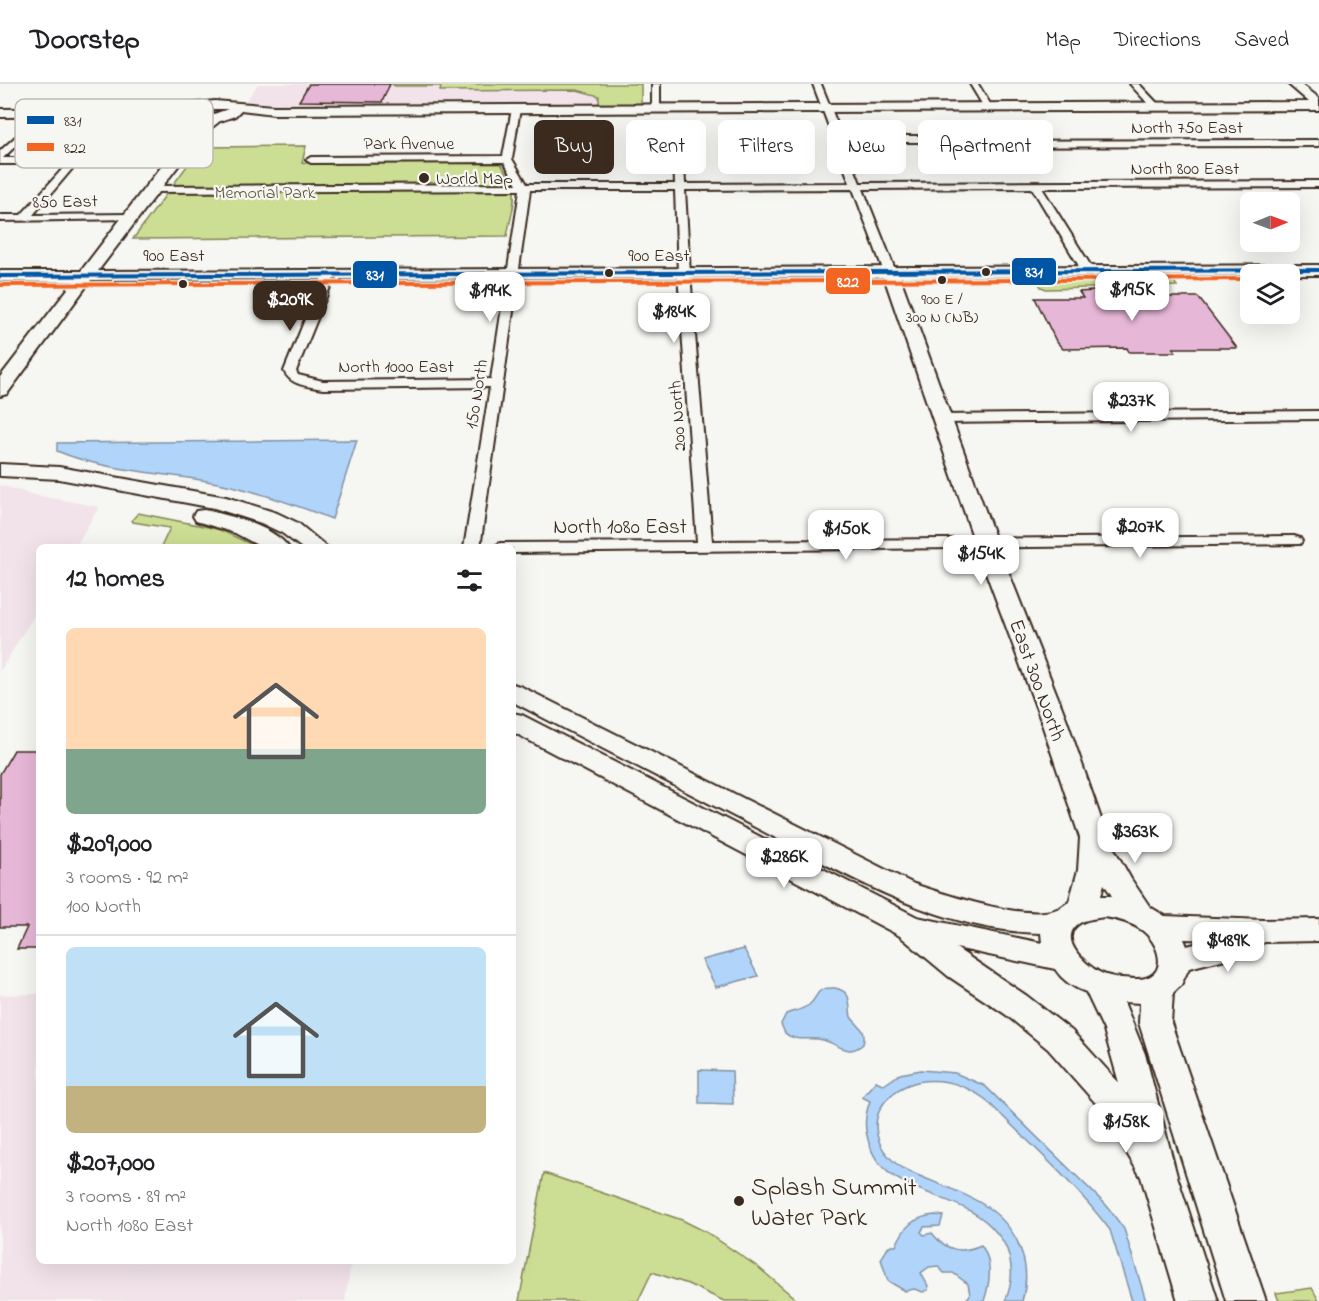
<!DOCTYPE html>
<meta charset="utf-8">
<style>
:root{--surface:#fff;--page:#f6f6f6;--text:#202124;--muted:#757577;--line:#e0e0e0;--accent:#3b2a1e}
body{margin:0;font-family:"Indie Flower",sans-serif;background:var(--page);color:var(--text);height:100vh;display:flex;flex-direction:column;font-size:22px;white-space:nowrap}
*{box-sizing:border-box;margin:0}
p{font-size:20px;color:var(--muted)}
.icon{flex:none;width:33px;height:33px;fill:none;stroke:currentColor;stroke-width:2;stroke-linecap:round;stroke-linejoin:round}
.map{position:relative;flex:1;overflow:hidden}
.details{position:absolute;left:36px;top:460px;width:480px;height:720px;display:flex;flex-direction:column;background:var(--surface);border-radius:9px;box-shadow:0 6px 24px #0002}
.details>*{flex:none}
.guide{position:absolute;left:534px;top:36px;width:570px;height:54px;display:flex;gap:12px}
.needle{width:39px;rotate:89deg}
.tools{position:absolute;left:1240px;top:108px;display:grid;gap:12px}
.tools a{display:grid;place-items:center;width:60px;height:60px;border-radius:9px;background:var(--surface);box-shadow:0 6px 24px #0002;font-size:30px}
.price{position:absolute;translate:-50% -51px;padding:0 14px;border-radius:12px;background:#fff;color:#222;font-size:20px;line-height:39px;filter:drop-shadow(0 2px 3px #0008)}
.price::after{content:'';position:absolute;left:50%;top:36px;width:18px;height:14px;margin-left:-9px;background:inherit;clip-path:polygon(0 0,100% 0,50% 100%)}
.price.selected{background:var(--accent);color:#fff}
ul{padding:0;list-style:none}
li{display:grid;align-content:center;gap:12px;height:318px;padding:0 30px}
li+li{border-top:2px solid var(--line)}
li span{display:grid;place-items:center;height:186px;border-radius:9px;color:#555}
li>.icon{margin-inline-start:auto}
span .icon{width:108px;height:108px;fill:#fffc;stroke-width:1}
li b{font-size:26px}
h2{display:flex;justify-content:space-between;align-items:center;height:72px;padding:0 30px;font-size:26px}
.tag{padding:0 21px;border-radius:9px;background:var(--surface);box-shadow:0 6px 24px #0002;font-size:21px;line-height:54px}
.tag.selected{background:var(--accent);color:#fff}
header{display:flex;align-items:center;gap:36px;box-sizing:border-box;height:84px;padding:0 30px;background:var(--surface);border-bottom:2px solid var(--line)}
header strong{font-size:28px}
nav{display:flex;gap:33px;margin-inline-start:auto;font-size:21px}
.map>svg:first-child{display:block}
</style>
<header>
<strong>Doorstep</strong>
<nav><a>Map</a><a>Directions</a><a>Saved</a></nav>
</header>
<div class="map">
<svg width="1319" height="1217" viewBox="0 0 1319 1217">
<rect width="100%" height="100%" fill="#f6f6f2"/>
<filter id="ink" filterUnits="userSpaceOnUse"><feTurbulence type="fractalNoise" baseFrequency=".0167" numOctaves="2"/><feDisplacementMap in="SourceGraphic" scale="12" xChannelSelector="R" yChannelSelector="G"/><feConvolveMatrix kernelMatrix="1 2 1 2 8 2 1 2 1" color-interpolation-filters="sRGB"/></filter>
<g filter="url(#ink)">
<!-- built -->
<g fill="#f2e3ea">
<polygon points="258,0 641,0 641,20 247,20 245,18"/>
<polygon points="0,401 35,411 99,423 75,463 39,464 39,523 0,587"/>
<polygon points="39,910 39,1178 351,1178 345,1217 0,1217 0,911"/>
</g>
<!-- green -->
<g fill="#ccde93" stroke="#848458" stroke-width="1.5">
<polygon points="392,0 641,0 641,20 599,20 599,12 577,6 440,7 441,2 395,2"/>
<path d="M306 62 302 79 499 77C522 110 514 115 507 152L133 155 201 63Z"/>
<polygon points="1037,196 1173,196 1177,202 1046,205 1041,203"/>
<polygon points="138,429 218,445 257,463 161,463 170,444 133,438 132,436"/>
<polygon points="544,1089 682,1136 706,1148 758,1183 798,1217 724,1217 688,1200 652,1188 638,1217 519,1217"/>
<polygon points="1312,1204 1319,1217 1279,1217 1276,1209"/>
</g>
<!-- water -->
<g fill="#b1d5fa" stroke="#8291a2" stroke-width="1.5">
<path d="M357 356 332 435C296 421 260 408 223 400 168 388 109 389 57 367V359Z"/>
<polygon points="744,865 758,892 716,903 702,876"/>
<path d="M835 904C853 908 848 918 851 933 859 944 867 945 863 960 848 974 837 959 823 956 810 952 796 959 785 949L781 940 786 930C793 927 802 926 809 921 820 912 814 903 835 904Z"/>
<polygon points="699,986 732,987 733,1020 699,1019"/>
<path d="M921 986 955 989 985 1002 1107 1122 1124 1145 1146 1217H1132L1110 1146C1074 1098 1027 1057 985 1015 911 961 835 1037 902 1084 929 1098 962 1106 987 1123 1018 1144 1033 1181 1022 1217H1005C1012 1202 1013 1187 1009 1172 1007 1162 1002 1155 996 1148 963 1106 887 1114 870 1062 864 1045 864 1033 870 1017L862 1013 876 997 884 1001 900 990Z"/>
<path d="M935 1131 943 1132 940 1142 924 1143 921 1148 924 1151 932 1149C946 1167 961 1170 981 1161 993 1177 990 1199 984 1217H965L970 1211 968 1200 953 1189H944L938 1182 929 1183 921 1189 928 1202V1206L923 1208 914 1205 905 1207 888 1197 881 1175 889 1162H896C904 1142 914 1133 935 1131Z"/>
</g>
<!-- building -->
<g fill="#e7b7d8" stroke="#3b2a1e" stroke-width="1.5">
<polygon points="309,0 390,0 382,18 299,17"/>
<polygon points="1124,205 1146,207 1150,213 1198,213 1237,264 1173,264 1176,268 1129,268 1127,264 1063,265 1056,257 1035,214 1083,214 1079,208"/>
<polygon points="14,666 39,666 39,865 17,865 27,843 0,843 0,690"/>
</g>
<g fill="none" stroke-linecap="round" stroke-linejoin="round">
<!-- street casing -->
<g stroke="#3b2a1e" stroke-width="4">
<g id="street">
<polygon points="652,0 660,0 660,24 656,27 652,24"/>
<path d="M813 0H821L842 52H919L963 57 1319 56V62L963 63 919 58H844L860 99 1319 97V103L1042 104 1094 187 1088 190 1082 187 1032 104 863 105 896 188 890 191 884 188 853 105 685 106 690 190 712 457 1294 452 1300 454 1302 457 1300 460 513 469V464H492L500 459 697 458 678 190 675 106H530L480 464H464L490 303 323 305C308 302 291 302 284 287L323 191 329 188 335 191 296 287 298 291 323 297 491 295 520 106 151 108 146 105 151 102 517 100 504 78 311 79 306 76 311 73 503 72 512 25 516 22 520 25 512 75 527 100H675L673 56 678 53 683 56 685 100 850 99Z"/>
<polygon points="970,0 978,0 992,23 991,25 985,25"/>
<polygon points="1130,0 1139,0 1158,20 1158,24 1152,24"/>
<polygon points="46,25 49,26 49,30 3,74 72,74 117,25 121,28 120,30 82,74 174,73 179,76 174,79 77,79 33,131 131,130 136,133 135,135 0,137 0,131 21,131 67,80 0,80 0,67"/>
<polygon points="1319,327 1319,335 942,339 935,335 942,331"/>
</g>
</g>
<!-- secondary casing -->
<g stroke="#3b2a1e" stroke-width="4">
<g id="secondary">
<path d="M1288 0H1301L1319 14V26L274 30 241 26 235 32 220 37 201 52 98 187 1319 181V191L900 193 997 459 1066 634 1107 752 1131 795 1150 823 1165 832 1263 836 1319 835V857L1265 858 1229 874 1189 884 1181 901 1173 909 1171 939 1266 1217H1226L1139 939 1140 919 1124 918 1145 970 1177 1092 1218 1217H1178L1141 1093 1100 1024 1048 965 1005 930 948 892 900 852 513 648V629L522 631 917 833 1042 859 1041 849C935 847 842 788 751 741 672 700 592 659 513 618V600L522 603 914 800C945 810 1026 838 1057 825 1061 824 1065 820 1069 818L1078 786 1080 754 1040 634 975 459 884 193 91 196 7 310 0 312V293L74 197H0V187H81L146 102 191 46 202 38 188 35 181 29 149 32 0 33V25L149 24 215 17 274 22 1309 18ZM215 25H228L211 31 196 29ZM1104 800 1112 812H1101ZM1104 833C1118 835 1131 838 1143 847 1162 862 1169 896 1135 895 1123 894 1110 894 1099 888 1087 881 1062 860 1074 844 1081 835 1094 835 1104 833ZM1184 855 1211 856 1187 862ZM956 864 1055 885C1062 896 1074 904 1086 908L1104 946 1119 999 1072 947 1027 912Z"/>
<polygon points="0,380 59,383 226,413 277,429 298,439 328,464 302,464 282,449 261,439 214,424 59,395 0,392"/>
<path d="M204 426C229 431 274 442 289 464H263L235 449 196 437 193 432 196 427Z"/>
</g>
</g>
<!-- street -->
<use href="#street" fill="#f6f6f2" fill-rule="evenodd"/>
<!-- secondary -->
<use href="#secondary" fill="#f6f6f2" fill-rule="evenodd"/>
<!-- bus-1 casing -->
<g stroke="#f6f6f2" stroke-width="7">
<polyline id="bus-1" points="0,192 1319,186"/>
</g>
<!-- bus-2 casing -->
<g stroke="#f6f6f2" stroke-width="7">
<polyline id="bus-2" points="0,201 1251,195"/>
</g>
<!-- bus-1 -->
<use href="#bus-1" stroke="#0055a4" stroke-width="4"/>
<!-- bus-2 -->
<use href="#bus-2" stroke="#f26522" stroke-width="4"/>
</g>
</g>
<!-- markers -->
<g fill="#3b2a1e" stroke="#f6f6f2" stroke-width="2">
<circle cx="424" cy="94" r="6"/>
<circle cx="986" cy="188" r="5"/>
<circle cx="609" cy="189" r="5"/>
<circle cx="942" cy="196" r="5"/>
<circle cx="183" cy="200" r="5"/>
<circle cx="739" cy="1117" r="6"/>
</g>
<g text-anchor="middle" stroke-width="4.5" stroke-linejoin="round" paint-order="stroke">
<!-- far-bus labels -->
<g font-size="16" fill="#3b2a1e" stroke="#f6f6f2">
<text x="942" y="220">900 E /<tspan x="942" dy="18">300 N (NB)</tspan></text>
</g>
<!-- far-street labels -->
<g font-size="18" fill="#3b2a1e" stroke="#f6f6f2">
<text x="1187" y="49">North 750 East</text>
<text x="409" y="65">Park Avenue</text>
<text x="1185" y="90">North 800 East</text>
<text transform="translate(65 117) rotate(-1)" y="6">850 East</text>
<text x="174" y="177">900 East</text>
<text x="659" y="177">900 East</text>
<text x="396" y="288">North 1000 East</text>
<text transform="translate(476 310) rotate(-81)" y="6">150 North</text>
<text transform="translate(677 332) rotate(-94)" y="6">200 North</text>
</g>
<!-- far-poi labels -->
<g font-size="18" fill="#3b2a1e" stroke="#f6f6f2" text-anchor="start">
<text x="436" y="100">World Map</text>
</g>
<!-- far-park labels -->
<g font-size="18" fill="#5f573b" stroke="#f6f6f2">
<text x="265" y="114">Memorial Park</text>
</g>
<!-- street labels -->
<g font-size="21" fill="#3b2a1e" stroke="#f6f6f2">
<text x="620" y="449">North 1080 East</text>
<text transform="translate(1038 596) rotate(70)" y="7">East 300 North</text>
</g>
<!-- near-poi labels -->
<g font-size="26" fill="#3b2a1e" stroke="#f6f6f2" text-anchor="start">
<text x="751" y="1111">Splash Summit<tspan x="751" dy="30">Water Park</tspan></text>
</g>
</g>
<!-- legend -->
<rect x="15" y="15" width="198" height="69" rx="9" fill="#f6f6f2" stroke="#beb9b2" stroke-width="1.5"/>
<rect x="27" y="32" width="27" height="8" fill="#0055a4"/>
<rect x="27" y="59" width="27" height="8" fill="#f26522"/>
<g font-size="16" fill="#3b2a1e">
<text x="64" y="42">831</text>
<text x="64" y="69">822</text>
</g>
<g stroke="#f6f6f2" stroke-width="2">
<rect x="1011" y="173" width="46" height="29" rx="6" fill="#0055a4"/>
<rect x="352" y="176" width="46" height="29" rx="6" fill="#0055a4"/>
<rect x="825" y="183" width="46" height="28" rx="6" fill="#f26522"/>
</g>
<g font-size="16" text-anchor="middle" font-weight="bold" fill="#fff">
<text x="1034" y="193">831</text>
<text x="375" y="196">831</text>
<text x="848" y="203">822</text>
</g>
</svg>
<div class="tools">
<a><svg class="needle" viewBox="-14 -14 28 28"><path d="M0-13l5 13h-10z" fill="#e53935"/><path d="M0 13l5-13h-10z" fill="#757577"/></svg></a>
<a><svg class="icon" aria-label="layers" viewBox="0 0 24 24"><path d="M12 4l9 5-9 5-9-5zM3 14l9 5 9-5"/></svg></a>
</div>
<b class="price" style="left:1132px;top:238px">$195K</b>
<b class="price" style="left:490px;top:239px">$194K</b>
<b class="price selected" style="left:290px;top:248px">$209K</b>
<b class="price" style="left:674px;top:260px">$184K</b>
<b class="price" style="left:1131px;top:349px">$237K</b>
<b class="price" style="left:1140px;top:475px">$207K</b>
<b class="price" style="left:846px;top:477px">$150K</b>
<b class="price" style="left:981px;top:502px">$154K</b>
<b class="price" style="left:1135px;top:780px">$363K</b>
<b class="price" style="left:784px;top:805px">$286K</b>
<b class="price" style="left:1228px;top:889px">$489K</b>
<b class="price" style="left:1126px;top:1070px">$158K</b>
<div class="guide">
<a class="tag selected">Buy</a>
<a class="tag">Rent</a>
<a class="tag">Filters</a>
<a class="tag">New</a>
<a class="tag">Apartment</a>
</div>
<section class="details">
<h2>12 homes<svg class="icon" aria-label="filters" viewBox="0 0 24 24"><path d="M4 7h16M4 17h16"/><circle cx="9" cy="7" r="2"/><circle cx="15" cy="17" r="2"/></svg></h2>
<ul>
<li><span style="background:linear-gradient(#ffd9b3 65%,#7fa58c 0)"><svg class="icon" aria-label="home" viewBox="0 0 24 24"><path d="M3 11l9-7 9 7M6 9v11h12V9"/></svg></span><div><b>$209,000</b><p>3 rooms · 92 m²</p><p>100 North</p></div></li>
<li><span style="background:linear-gradient(#bfe0f5 75%,#c2b280 0)"><svg class="icon" aria-label="home" viewBox="0 0 24 24"><path d="M3 11l9-7 9 7M6 9v11h12V9"/></svg></span><div><b>$207,000</b><p>3 rooms · 89 m²</p><p>North 1080 East</p></div></li>
</ul>
</section>
</div>
